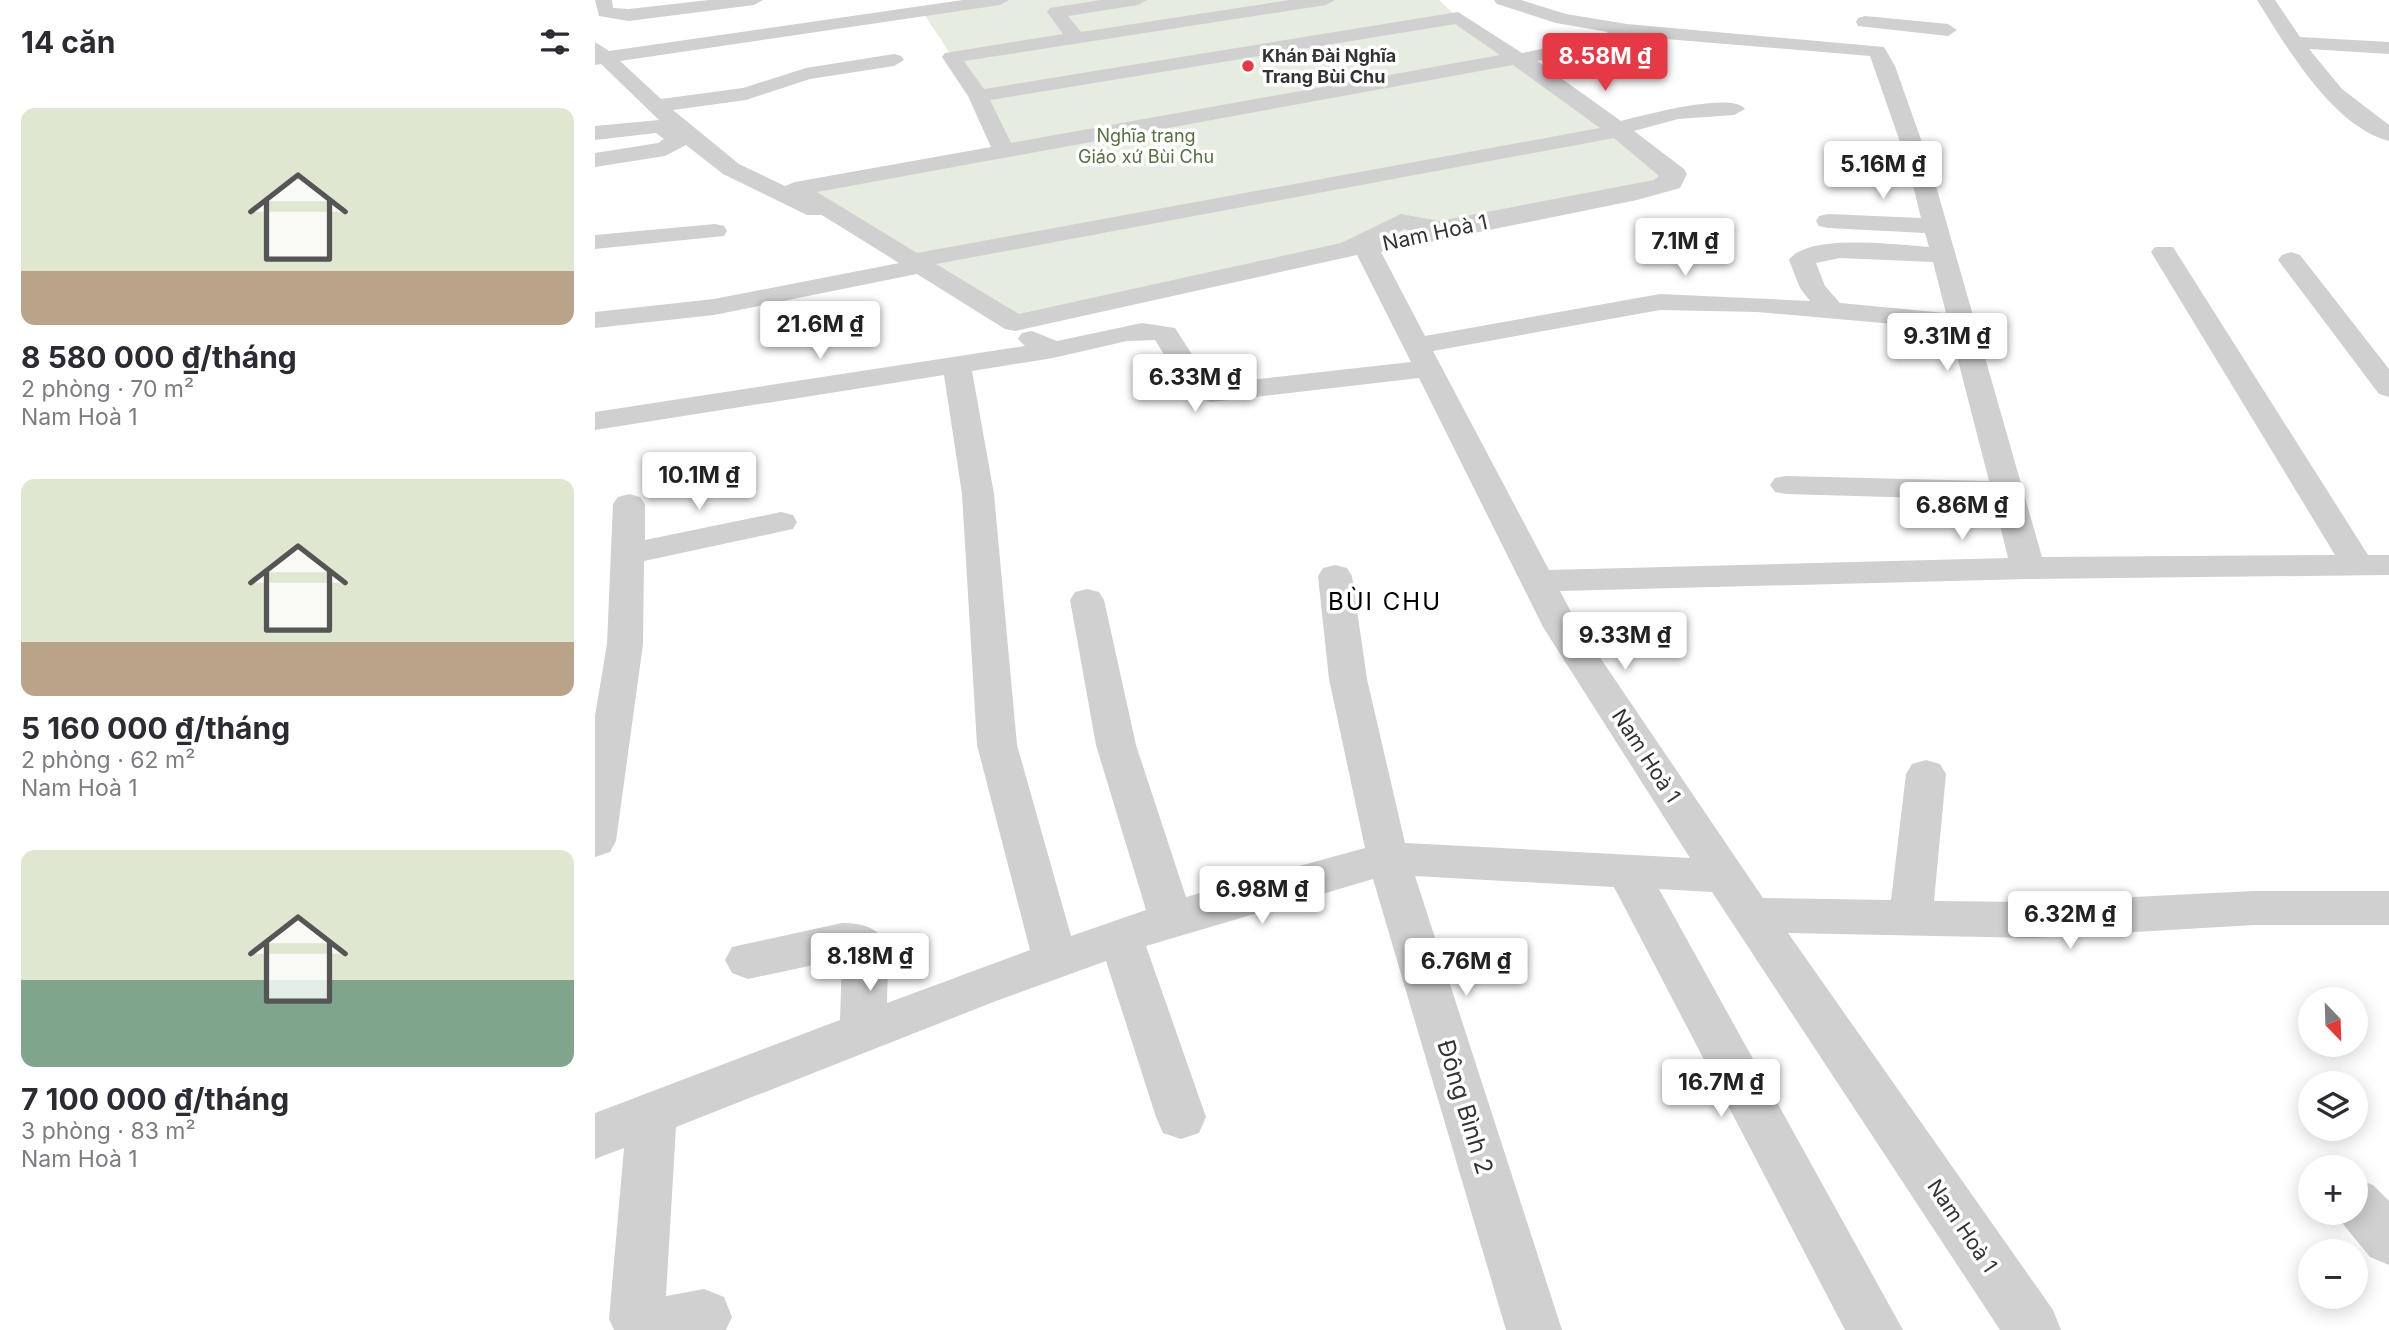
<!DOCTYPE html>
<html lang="vi">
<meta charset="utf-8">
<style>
:root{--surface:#fff;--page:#f2f2f3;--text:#2b2b33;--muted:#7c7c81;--accent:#e63946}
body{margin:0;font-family:Inter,sans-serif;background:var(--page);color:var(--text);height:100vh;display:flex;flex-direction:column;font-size:26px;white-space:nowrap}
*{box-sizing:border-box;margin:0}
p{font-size:23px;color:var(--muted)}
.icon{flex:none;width:38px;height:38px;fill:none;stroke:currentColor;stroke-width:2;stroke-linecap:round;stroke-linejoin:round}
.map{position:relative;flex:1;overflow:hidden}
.panel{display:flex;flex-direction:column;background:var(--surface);width:595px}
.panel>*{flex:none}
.needle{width:46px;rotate:157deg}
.fabs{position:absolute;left:1703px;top:987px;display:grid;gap:14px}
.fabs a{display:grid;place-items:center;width:70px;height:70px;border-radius:50%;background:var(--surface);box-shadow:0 4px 18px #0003;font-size:35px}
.price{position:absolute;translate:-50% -60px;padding:0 16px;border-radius:7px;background:#fff;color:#222;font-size:23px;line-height:46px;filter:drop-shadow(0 2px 4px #0008)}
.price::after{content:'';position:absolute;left:50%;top:42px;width:21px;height:16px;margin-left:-10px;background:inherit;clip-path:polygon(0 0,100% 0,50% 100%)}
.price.current{background:var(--accent);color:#fff}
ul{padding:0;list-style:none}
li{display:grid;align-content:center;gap:14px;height:371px;padding:0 21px}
li span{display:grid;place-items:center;height:217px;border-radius:14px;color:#555}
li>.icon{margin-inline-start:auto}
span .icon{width:126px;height:126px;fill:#fffc;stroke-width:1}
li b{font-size:30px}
h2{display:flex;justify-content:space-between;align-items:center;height:84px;padding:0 21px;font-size:30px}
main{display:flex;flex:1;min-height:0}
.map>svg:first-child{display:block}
</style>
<main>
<section class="panel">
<h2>14 căn<svg class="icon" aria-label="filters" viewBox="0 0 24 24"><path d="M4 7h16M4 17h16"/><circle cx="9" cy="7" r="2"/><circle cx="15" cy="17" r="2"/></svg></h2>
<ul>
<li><span style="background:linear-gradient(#dfe7d0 75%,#b9a48a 0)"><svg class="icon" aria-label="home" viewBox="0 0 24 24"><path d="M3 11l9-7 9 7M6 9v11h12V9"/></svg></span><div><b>8 580 000 ₫/tháng</b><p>2 phòng · 70 m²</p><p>Nam Hoà 1</p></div></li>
<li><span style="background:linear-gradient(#dfe7d0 75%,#b9a48a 0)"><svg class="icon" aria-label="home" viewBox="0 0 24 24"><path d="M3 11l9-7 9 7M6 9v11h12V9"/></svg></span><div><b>5 160 000 ₫/tháng</b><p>2 phòng · 62 m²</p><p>Nam Hoà 1</p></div></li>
<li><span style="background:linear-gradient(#dfe7d0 60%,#7fa58c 0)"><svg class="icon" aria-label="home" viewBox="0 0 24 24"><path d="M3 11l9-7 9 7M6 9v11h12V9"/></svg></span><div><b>7 100 000 ₫/tháng</b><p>3 phòng · 83 m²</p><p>Nam Hoà 1</p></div></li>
</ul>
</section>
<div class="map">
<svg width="1794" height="1330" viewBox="0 0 1794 1330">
<rect width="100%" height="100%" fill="#fff"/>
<!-- green -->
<polygon fill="#e6ecdf" points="410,0 844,0 865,20 1081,174 1069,187 414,327 186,191 404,152 383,96 327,11"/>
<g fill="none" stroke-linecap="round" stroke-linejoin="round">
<!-- minor -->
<g fill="#d0d0d0" fill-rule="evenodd">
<polygon points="0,0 17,0 18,8 34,9 114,0 168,0 159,5 34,21 4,16"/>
<path d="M368 0H414L405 5 25 61 66 99 148 88 211 68 299 54 306 56 309 60 299 66 215 79 151 100 78 110 144 164 190 186 200 182 396 147 373 96 347 57 350 53 468 34 452 12 455 8 506 0H552L543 5 473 16 486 32 695 0H740L731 5 369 61 389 89 863 12 927 53 999 39 1013 32 961 23 902 4 899 0H926L971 14 1032 24 1289 47 1300 66 1335 165 1447 557 1740 555 1556 252 1560 247H1578L1773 555H1794V575L1433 579 965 591 983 625 1168 898 1296 900 1311 774 1317 764 1331 760 1345 764 1351 774 1339 901 1438 902 1659 891H1794V925H1659L1438 938 1193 933 1458 1310 1466 1330H1405L1117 892 1064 889 1308 1330H1250L1019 887 820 876 967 1330H911L778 879 551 946 611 1117 604 1133 586 1139 568 1133 561 1117 511 961 401 1001 81 1127 71 1296 109 1289 129 1297 137 1317 131 1330H19L14 1319 29 1148 0 1159V1113L245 1020 247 959 153 979 137 973 130 960 137 947 247 923C304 923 292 960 292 1003L435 950 382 745 367 494 349 375 0 430V412L430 346 423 339 427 333 437 331 462 341 547 323 580 328 614 381 620 384 816 362 762 255 420 331 410 329 322 274 119 315 0 328V312L119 299 304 263 227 215H212L128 174 91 145 70 156 0 167V153L63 143 69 139 61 133 0 140V126L64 120 6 64 0 65V42L14 51ZM860 24 905 55 416 143 395 100ZM1035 36 1275 56 1313 165 1326 218 1233 214 1224 216 1221 221 1224 226 1233 228 1330 233 1334 247C1303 245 1213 233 1194 260L1205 288 1215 301 1065 294 830 336 786 252 1042 200 1085 188 1092 174 1089 169 1039 131 1083 119 1139 115 1150 109C1136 91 1047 116 1026 121L942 61 1011 48ZM918 65 1005 128 322 253 222 192ZM1019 138 1064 176 1059 180 844 221 806 214 746 243 424 314 341 264ZM809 229 819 231 798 235ZM1245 258 1338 262 1351 313 1245 303 1230 286 1221 263ZM1065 310 1162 312 1355 329 1394 481 1191 476 1180 478 1175 485 1180 492 1191 494 1399 500 1413 558 954 570 838 351ZM560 340 593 393 616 402 824 378 948 627 1095 858 810 843 772 679 757 576 752 568 740 565 728 568 723 576 734 679 770 848 591 897 541 745 509 600 504 592 492 589 480 592 475 600 501 745 551 910 476 936 422 745 399 494 377 371 458 358 532 341Z"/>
<path d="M1662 0H1680L1705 37 1794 42V54L1714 49 1747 89 1794 125V141C1738 127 1691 46 1662 0Z"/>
<polygon points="1270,16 1353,24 1362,30 1353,36 1263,26 1261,22 1263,18"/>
<polygon points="120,224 129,226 132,231 129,236 0,249 0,235"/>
<polygon points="1696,252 1705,255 1794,369 1794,397 1784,394 1683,260 1687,255"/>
<polygon points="34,494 45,497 50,504 50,540 186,512 198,515 202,522 198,529 49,561 48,644 21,841 15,852 0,857 0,716 12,644 18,504 23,497"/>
<polygon points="1760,1178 1778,1185 1794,1201 1794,1265 1775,1257 1739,1213 1760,1213"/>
</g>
</g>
<!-- markers -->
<circle fill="#e63946" stroke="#fff" stroke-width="2.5" cx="653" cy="66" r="7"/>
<g text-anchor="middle" stroke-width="7" stroke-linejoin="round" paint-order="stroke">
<!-- far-poi labels -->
<g font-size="18" font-weight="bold" fill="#333" stroke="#fff" text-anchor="start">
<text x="667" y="62">Khán Đài Nghĩa<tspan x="667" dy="21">Trang Bùi Chu</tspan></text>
</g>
<!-- far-park labels -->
<g font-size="18" fill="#56703f" stroke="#fff">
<text x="551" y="142">Nghĩa trang<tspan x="551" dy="21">Giáo xứ Bùi Chu</tspan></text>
</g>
<!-- street labels -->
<g font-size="21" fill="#333" stroke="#fff">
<text transform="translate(840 233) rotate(-12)" y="7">Nam Hoà 1</text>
<text transform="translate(1051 756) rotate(57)" y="7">Nam Hoà 1</text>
<text transform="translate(1367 1226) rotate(56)" y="7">Nam Hoà 1</text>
</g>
<!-- quarter labels -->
<g font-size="24" letter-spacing="2" fill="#000" stroke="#fff">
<text x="790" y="610">BÙI CHU</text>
</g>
<!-- near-street labels -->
<g font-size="24" fill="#333" stroke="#fff">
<text transform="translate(870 1107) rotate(73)" y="8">Đông Bình 2</text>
</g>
</g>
</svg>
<div class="fabs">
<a><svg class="needle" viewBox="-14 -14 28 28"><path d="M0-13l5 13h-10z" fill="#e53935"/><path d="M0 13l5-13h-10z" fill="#7c7c81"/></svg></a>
<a><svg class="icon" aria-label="layers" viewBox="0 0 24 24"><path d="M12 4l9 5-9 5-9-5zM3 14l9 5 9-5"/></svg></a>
<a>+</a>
<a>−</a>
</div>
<b class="price current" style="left:1010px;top:93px">8.58M ₫</b>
<b class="price" style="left:1288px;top:201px">5.16M ₫</b>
<b class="price" style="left:1090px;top:278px">7.1M ₫</b>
<b class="price" style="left:225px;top:361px">21.6M ₫</b>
<b class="price" style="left:1352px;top:373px">9.31M ₫</b>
<b class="price" style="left:600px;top:414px">6.33M ₫</b>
<b class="price" style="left:104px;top:512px">10.1M ₫</b>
<b class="price" style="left:1367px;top:542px">6.86M ₫</b>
<b class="price" style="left:1030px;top:672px">9.33M ₫</b>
<b class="price" style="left:667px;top:926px">6.98M ₫</b>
<b class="price" style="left:1475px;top:951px">6.32M ₫</b>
<b class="price" style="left:275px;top:993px">8.18M ₫</b>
<b class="price" style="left:871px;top:998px">6.76M ₫</b>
<b class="price" style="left:1126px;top:1119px">16.7M ₫</b>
</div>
</main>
